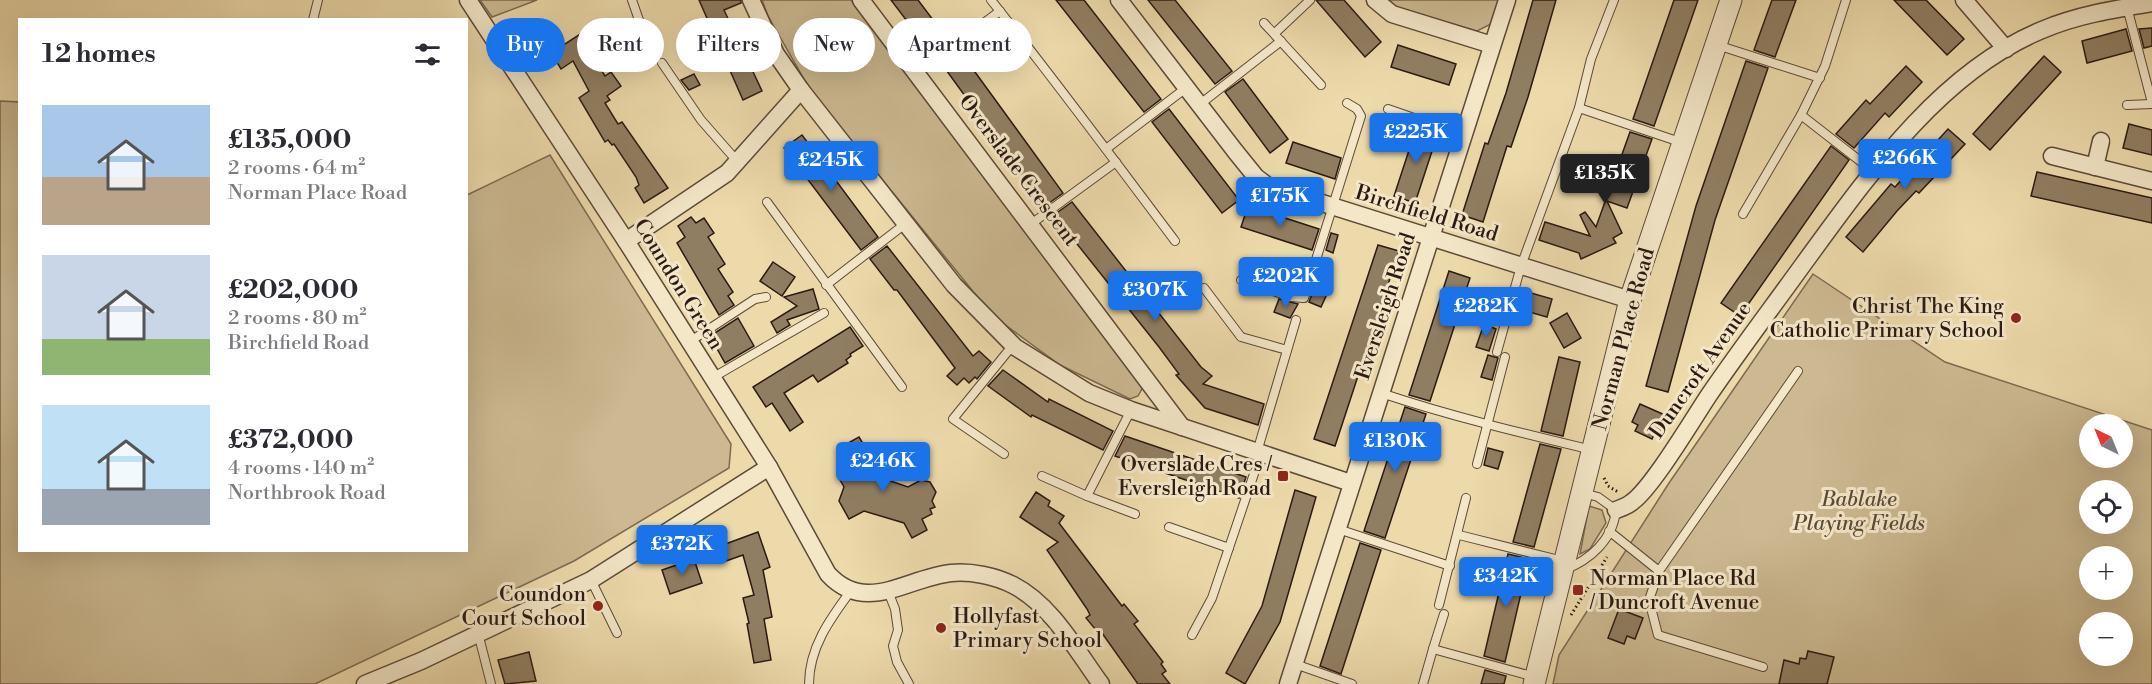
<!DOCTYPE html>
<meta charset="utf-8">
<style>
:root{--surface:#fff;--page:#f7f7f7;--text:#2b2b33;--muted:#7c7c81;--accent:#1a73e8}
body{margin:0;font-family:"Libre Bodoni",serif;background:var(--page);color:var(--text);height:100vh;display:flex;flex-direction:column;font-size:22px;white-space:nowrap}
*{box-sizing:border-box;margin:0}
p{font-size:20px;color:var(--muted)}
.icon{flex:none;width:33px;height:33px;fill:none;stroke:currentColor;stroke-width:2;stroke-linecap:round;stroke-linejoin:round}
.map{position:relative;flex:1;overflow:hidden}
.details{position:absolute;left:18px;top:18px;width:450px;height:534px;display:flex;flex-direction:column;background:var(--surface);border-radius:0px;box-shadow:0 6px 24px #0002}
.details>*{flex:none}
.hud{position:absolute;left:486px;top:18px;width:570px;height:54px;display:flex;gap:12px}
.needle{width:39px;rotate:317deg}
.tools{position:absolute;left:2079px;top:414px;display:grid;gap:12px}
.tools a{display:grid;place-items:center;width:54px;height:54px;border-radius:50%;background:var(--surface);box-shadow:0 6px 24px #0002;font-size:30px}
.price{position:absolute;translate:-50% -51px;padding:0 14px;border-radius:6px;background:var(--accent);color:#fff;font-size:20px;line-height:39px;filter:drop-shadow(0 2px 3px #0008)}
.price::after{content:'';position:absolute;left:50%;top:36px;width:18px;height:14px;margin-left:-9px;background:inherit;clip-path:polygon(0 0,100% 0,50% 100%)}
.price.current{background:#222;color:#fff}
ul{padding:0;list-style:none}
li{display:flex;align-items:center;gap:18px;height:150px;padding:0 24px}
li span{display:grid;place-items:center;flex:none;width:168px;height:120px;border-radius:0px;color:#555}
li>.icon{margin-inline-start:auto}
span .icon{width:72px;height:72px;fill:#fffc;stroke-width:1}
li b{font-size:26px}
h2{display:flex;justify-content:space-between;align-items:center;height:72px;padding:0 24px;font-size:26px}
.pill{padding:0 21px;border-radius:27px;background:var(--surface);box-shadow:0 6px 24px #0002;font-size:21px;line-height:54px}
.pill.current{background:var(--accent);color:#fff}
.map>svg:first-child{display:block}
</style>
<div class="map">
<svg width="2152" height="684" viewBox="0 0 2152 684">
<rect width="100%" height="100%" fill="#eddaab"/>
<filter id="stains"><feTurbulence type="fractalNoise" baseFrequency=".00333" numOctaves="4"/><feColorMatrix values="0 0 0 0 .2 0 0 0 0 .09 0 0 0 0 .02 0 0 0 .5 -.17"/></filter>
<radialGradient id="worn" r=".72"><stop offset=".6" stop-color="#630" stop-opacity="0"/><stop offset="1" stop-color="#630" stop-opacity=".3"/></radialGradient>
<!-- green -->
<g fill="#ccb991" stroke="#7c6a52" stroke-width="1.5" fill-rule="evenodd">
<polygon points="480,0 537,0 492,17"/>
<polygon points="762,0 851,0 1143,387 1138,396 1130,399 1060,365 993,316 812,93 768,16"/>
<polygon points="1385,0 1501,0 1491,24 1477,31 1397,7"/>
<polygon points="0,101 20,102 20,550 466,550 467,195 550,155 731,444 729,468 574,561 315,684 0,684"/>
<path d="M1813 274 1945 362 2152 430V684H1553L1559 655 1669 483ZM2090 424H2122V458H2090ZM2090 490H2122V524H2090ZM2090 556H2122V590H2090ZM2090 622H2122V656H2090Z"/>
<polygon points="1589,506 1602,510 1606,523 1590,549 1580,554"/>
</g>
<!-- building -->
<g fill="#907e62" stroke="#2b1a13" stroke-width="1.5">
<polygon points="699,0 741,0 741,3 724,10 762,91 743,100"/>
<polygon points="891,0 918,0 949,41 932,54"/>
<polygon points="1056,0 1084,0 1161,99 1144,112"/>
<polygon points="1148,0 1175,0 1232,71 1215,84"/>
<polygon points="1316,0 1344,0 1381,42 1365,57"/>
<polygon points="1533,0 1556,0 1528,97 1511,147 1507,146 1483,222 1462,215 1485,143 1488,144 1506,93"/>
<polygon points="1674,0 1698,0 1654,126 1633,119"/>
<polygon points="1772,0 1796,0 1775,57 1754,50"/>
<polygon points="1894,0 1926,0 1964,39 1947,55"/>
<polygon points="2152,28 2152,46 2144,48 2139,29"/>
<polygon points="588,29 598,45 589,51 605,76 611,72 621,86 607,96 610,100 605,103 618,124 622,122 668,188 644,203 635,188 639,185 636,177 614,144 612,145 608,140 605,142 579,98 589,91 573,61 561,69 551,53"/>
<polygon points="2126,29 2132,51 2087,63 2082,41"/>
<polygon points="1398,45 1456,64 1449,85 1391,67"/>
<polygon points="959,50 1063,193 1045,206 941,63"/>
<polygon points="2044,56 2061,72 1990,150 1973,134"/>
<polygon points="1746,61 1768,68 1715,220 1668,392 1646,386 1696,206"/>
<polygon points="1906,66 1922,82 1889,117 1885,113 1854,148 1836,134 1866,100 1870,104"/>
<polygon points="694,74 700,85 689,90 681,80"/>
<polygon points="1243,79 1288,139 1270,153 1225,92"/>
<polygon points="1169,109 1239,200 1222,213 1152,122"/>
<polygon points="2129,124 2152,130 2152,155 2123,148"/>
<polygon points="1417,126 1438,133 1415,203 1394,196"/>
<polygon points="1948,129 1965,144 1919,193 1916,191 1897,211 1863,252 1846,237 1891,184 1895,187"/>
<polygon points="1630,132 1652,139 1627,208 1607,201 1622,233 1613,238 1616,243 1581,259 1579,253 1539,240 1545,222 1590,236 1580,215 1585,212 1596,227"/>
<polygon points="802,135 878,237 861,250 784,148"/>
<polygon points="1293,142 1341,158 1335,179 1286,163"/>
<polygon points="1831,146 1849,160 1740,316 1721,303"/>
<polygon points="2037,172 2152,198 2152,223 2031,196"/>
<polygon points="1072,202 1201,367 1212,376 1203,384 1264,404 1258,425 1205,408 1176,375 1179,374 1159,347 1054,215"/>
<polygon points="1248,206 1319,229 1312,250 1241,227"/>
<polygon points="691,217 696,223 704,218 714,233 708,237 725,264 718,269 733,292 728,296 734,305 719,315 677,243 685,237 678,226"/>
<polygon points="1331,233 1338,235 1333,253 1326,250"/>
<polygon points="1378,245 1399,251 1335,446 1314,439"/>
<polygon points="887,246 973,356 979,351 991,362 977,379 975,377 969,383 964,378 957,385 947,376 955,368 897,290 894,290 870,259"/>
<polygon points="773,262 795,277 782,296 760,281"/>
<polygon points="1449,271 1470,278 1430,401 1409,395"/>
<polygon points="813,289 819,309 787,320 790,325 777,333 771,322 797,306 784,297"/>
<polygon points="1314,289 1327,294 1321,307 1309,302"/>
<polygon points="1524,291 1552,299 1547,317 1519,309"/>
<polygon points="1279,299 1298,304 1290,318 1274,312"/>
<polygon points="1567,313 1581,338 1564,348 1550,323"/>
<polygon points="738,318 754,346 725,363 710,336"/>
<polygon points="1484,324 1496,329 1489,351 1476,347"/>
<polygon points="850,327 863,346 850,354 851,356 846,360 848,363 818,382 813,375 784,393 803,422 790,431 772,403 766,407 753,387"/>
<polygon points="1488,355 1498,358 1492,380 1481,377"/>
<polygon points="1559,357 1580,362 1563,436 1541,431"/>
<polygon points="1003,370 1048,402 1049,399 1113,431 1103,450 1032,415 1031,417 988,386"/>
<polygon points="1640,404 1667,416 1660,432 1656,430 1652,439 1635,431 1638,425 1632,422"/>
<polygon points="1405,407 1426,414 1385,538 1364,531"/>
<polygon points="1125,436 1246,477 1239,498 1115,456"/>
<polygon points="859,437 868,452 861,457 873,475 908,487 921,480 930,482 936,492 932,501 935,507 930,509 932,514 922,519 927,530 912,538 904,523 864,511 849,519 839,501 844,487 839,478 852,472 839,448"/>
<polygon points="1540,444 1561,449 1534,547 1513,542"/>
<polygon points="1488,448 1503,452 1498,469 1484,465"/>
<polygon points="1295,490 1316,497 1280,622 1245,684 1226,673 1262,606"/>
<polygon points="1036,492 1050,501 1048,506 1064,516 1059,523 1122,606 1124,604 1138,621 1134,624 1163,662 1161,664 1166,671 1162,674 1170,684 1138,684 1102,633 1100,635 1086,618 1090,615 1087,609 1047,550 1058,542 1020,517"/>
<polygon points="758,532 770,567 763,570 772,617 764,619 771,660 754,663 747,624 749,623 743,598 754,595 743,555 726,561 720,546"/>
<polygon points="1360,543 1381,550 1341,674 1320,666"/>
<polygon points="1508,554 1529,559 1505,662 1484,656"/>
<polygon points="694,559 702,583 670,594 662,570"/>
<polygon points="1619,609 1643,618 1635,639 1627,636 1624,644 1608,638"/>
<polygon points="1808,651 1834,657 1827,684 1779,684 1784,660 1799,664 1800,658 1806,659"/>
<polygon points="529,652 536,681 505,684 498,660"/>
<polygon points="1485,670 1506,676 1504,684 1481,684"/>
</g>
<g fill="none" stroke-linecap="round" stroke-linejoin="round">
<!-- service casing -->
<g stroke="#5c4a39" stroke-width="10">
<g id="service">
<polyline points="632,0 640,23"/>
<path d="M991 0C1054 79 1114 160 1175 241"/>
<polyline points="2127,7 2152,103"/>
<polyline points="313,20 318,0"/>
<polyline points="1264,23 1321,85"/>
<polyline points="1275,33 1310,0"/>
<polyline points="1717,45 1820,78"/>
<polyline points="662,63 701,120 737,161"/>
<polyline points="917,73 1000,11"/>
<polyline points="1199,105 1281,41"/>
<polyline points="2127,105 2152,104"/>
<polyline points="1579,108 1683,143"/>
<polyline points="1388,109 1463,135"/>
<polyline points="1801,115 1825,66 1846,0"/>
<polyline points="1106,149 1186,88"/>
<polyline points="767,202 902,387"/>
<polyline points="1743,214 1801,115 1873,171"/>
<polyline points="1031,224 1116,162"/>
<polyline points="1241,280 1291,297 1304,298 1361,116 1357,109 1347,103"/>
<polyline points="826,285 905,224"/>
<polyline points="1204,288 1241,337 1287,350"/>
<polyline points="689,342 755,299 766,297"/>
<polyline points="1497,352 1521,266 1579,108 1591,59 1614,0"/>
<polyline points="712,378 824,313"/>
<path d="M1381 393C1450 416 1521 433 1592 450"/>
<polyline points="1257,452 1296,320"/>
<polyline points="1004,454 953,419 1013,345"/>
<polyline points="1477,464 1505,357"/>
<polyline points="1042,476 1087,496 1131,410"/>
<polyline points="1087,496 1135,514"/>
<polyline points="1169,527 1229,548"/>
<polyline points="1338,529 1450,566"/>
<polyline points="1609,531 1659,571 1798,371"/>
<polyline points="1459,535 1563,561"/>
<path d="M1564 570C1590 560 1613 540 1616 510L1598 497 1583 493"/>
<polyline points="1659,571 1649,600 1658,635 1763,667"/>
<polyline points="591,580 617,633"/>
<polyline points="888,591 895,609 898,630 893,646 897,662 909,684"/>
<polyline points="1439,605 1466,498"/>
<polyline points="1444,614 1433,649 1535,677"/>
<polyline points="478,633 491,684"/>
<polyline points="1192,635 1212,598 1261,453"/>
<polyline points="1295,664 1352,684"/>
<path d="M809 684C809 648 830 619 850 592"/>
<polyline points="1423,684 1433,649"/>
</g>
</g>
<!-- minor casing -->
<g stroke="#5c4a39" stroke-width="19">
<g id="minor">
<path d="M468 0 626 241 769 467 828 574C866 615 906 578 951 573 971 571 995 576 1013 585 1052 605 1076 650 1101 684"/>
<polyline points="751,0 776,54 801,90 954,285 1015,347 1089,393 1131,410 1351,483"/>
<polyline points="861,0 1182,427"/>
<polyline points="1119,0 1235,151 1256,177 1268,186 1630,300"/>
<polyline points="1375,0 1392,14 1492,45"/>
<polyline points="1964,0 2006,49"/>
<polyline points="2052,156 2152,181"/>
<polyline points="2095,167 2101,141"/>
<polyline points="626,241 727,173 801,90"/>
<path d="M1616 510C1621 508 1628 506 1632 502 1652 488 1693 419 1709 395 1739 351 1771 309 1802 266 1865 180 1939 72 2042 30 2077 15 2115 9 2152 3"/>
<polyline points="365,684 421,661 591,580 769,467"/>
<polyline points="1288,684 1507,0"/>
</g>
</g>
<!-- tertiary casing -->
<g stroke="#5c4a39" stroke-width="23">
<polyline id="tertiary" points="1534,684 1630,300 1731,0"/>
</g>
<!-- path -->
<g stroke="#2b1a13" stroke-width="3" stroke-dasharray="1.5 3" stroke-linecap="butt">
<polyline points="1604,478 1608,486 1618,492"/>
<polyline points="1571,615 1607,557"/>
</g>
<!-- service -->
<use href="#service" stroke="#f3e7c8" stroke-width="8"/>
<!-- minor -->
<use href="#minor" stroke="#f3e7c8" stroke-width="16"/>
<!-- tertiary -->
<use href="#tertiary" stroke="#f3e7c8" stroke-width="21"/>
</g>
<!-- markers -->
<g fill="#8f2418" stroke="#f3e7c8" stroke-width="2">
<circle cx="2016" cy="318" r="6"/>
<rect x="1277" y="470" width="12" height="12" rx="3"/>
<rect x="1572" y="584" width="12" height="12" rx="3"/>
<circle cx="598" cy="606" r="6"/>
<circle cx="941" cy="628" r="6"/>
</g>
<g text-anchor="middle" stroke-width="6" stroke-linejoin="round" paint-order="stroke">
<!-- street labels -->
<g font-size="21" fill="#2b1a13" stroke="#f3e7c8">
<text transform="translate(1019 170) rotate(53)" y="7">Overslade Crescent</text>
<text transform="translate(1427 213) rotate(17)" y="7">Birchfield Road</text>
<text transform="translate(679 284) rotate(58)" y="7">Coundon Green</text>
<text transform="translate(1385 306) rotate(-72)" y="7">Eversleigh Road</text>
<text transform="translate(1623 339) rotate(-75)" y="7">Norman Place Road</text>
<text transform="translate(1700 370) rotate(-55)" y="7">Duncroft Avenue</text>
</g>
<!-- poi labels -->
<g font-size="21" fill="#2b1a13" stroke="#f3e7c8" text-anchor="end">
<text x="2004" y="313">Christ The King<tspan x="2004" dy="24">Catholic Primary School</tspan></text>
<text x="1271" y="471">Overslade Cres /<tspan x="1271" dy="24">Eversleigh Road</tspan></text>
<text x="1590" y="585" text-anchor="start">Norman Place Rd<tspan x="1590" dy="24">/ Duncroft Avenue</tspan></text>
<text x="586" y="601">Coundon<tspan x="586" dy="24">Court School</tspan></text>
<text x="953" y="623" text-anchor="start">Hollyfast<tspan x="953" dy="24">Primary School</tspan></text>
</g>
<!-- park labels -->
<g font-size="21" font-style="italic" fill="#5b4a39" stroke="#f3e7c8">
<text x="1859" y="506">Bablake<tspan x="1859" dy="24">Playing Fields</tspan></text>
</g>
</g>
<rect width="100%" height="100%" filter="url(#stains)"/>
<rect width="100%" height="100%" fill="url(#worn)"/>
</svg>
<div class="tools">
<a><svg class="needle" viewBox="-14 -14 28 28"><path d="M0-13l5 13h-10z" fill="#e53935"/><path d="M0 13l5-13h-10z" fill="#7c7c81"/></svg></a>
<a><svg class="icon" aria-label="locate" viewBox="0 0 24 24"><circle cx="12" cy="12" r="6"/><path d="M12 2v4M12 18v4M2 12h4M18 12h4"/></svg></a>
<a>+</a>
<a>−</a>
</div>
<b class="price" style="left:1416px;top:164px">£225K</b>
<b class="price" style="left:1905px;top:190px">£266K</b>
<b class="price" style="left:831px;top:192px">£245K</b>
<b class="price current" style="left:1605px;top:205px">£135K</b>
<b class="price" style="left:1280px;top:228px">£175K</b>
<b class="price" style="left:1286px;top:308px">£202K</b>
<b class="price" style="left:1155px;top:322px">£307K</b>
<b class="price" style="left:1486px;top:338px">£282K</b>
<b class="price" style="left:1395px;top:473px">£130K</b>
<b class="price" style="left:883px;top:493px">£246K</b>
<b class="price" style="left:682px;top:576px">£372K</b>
<b class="price" style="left:1506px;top:608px">£342K</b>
<div class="hud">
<a class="pill current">Buy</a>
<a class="pill">Rent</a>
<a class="pill">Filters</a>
<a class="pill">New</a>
<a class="pill">Apartment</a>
</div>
<section class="details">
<h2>12 homes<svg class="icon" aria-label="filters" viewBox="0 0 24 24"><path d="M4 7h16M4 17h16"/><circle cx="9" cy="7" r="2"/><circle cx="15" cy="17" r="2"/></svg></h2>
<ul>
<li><span style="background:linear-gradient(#a9c7e8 60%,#b9a48a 0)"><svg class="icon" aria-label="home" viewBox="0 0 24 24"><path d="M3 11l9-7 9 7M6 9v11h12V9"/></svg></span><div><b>£135,000</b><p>2 rooms · 64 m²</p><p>Norman Place Road</p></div></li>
<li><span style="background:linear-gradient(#c9d6e8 70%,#8fb573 0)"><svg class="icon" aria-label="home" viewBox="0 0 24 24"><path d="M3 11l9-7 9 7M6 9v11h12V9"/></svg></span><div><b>£202,000</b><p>2 rooms · 80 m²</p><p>Birchfield Road</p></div></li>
<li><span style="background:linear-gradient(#bfe0f5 70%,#9aa5b1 0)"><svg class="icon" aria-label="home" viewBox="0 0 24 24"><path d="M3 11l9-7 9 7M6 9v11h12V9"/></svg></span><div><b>£372,000</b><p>4 rooms · 140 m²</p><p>Northbrook Road</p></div></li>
</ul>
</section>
</div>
